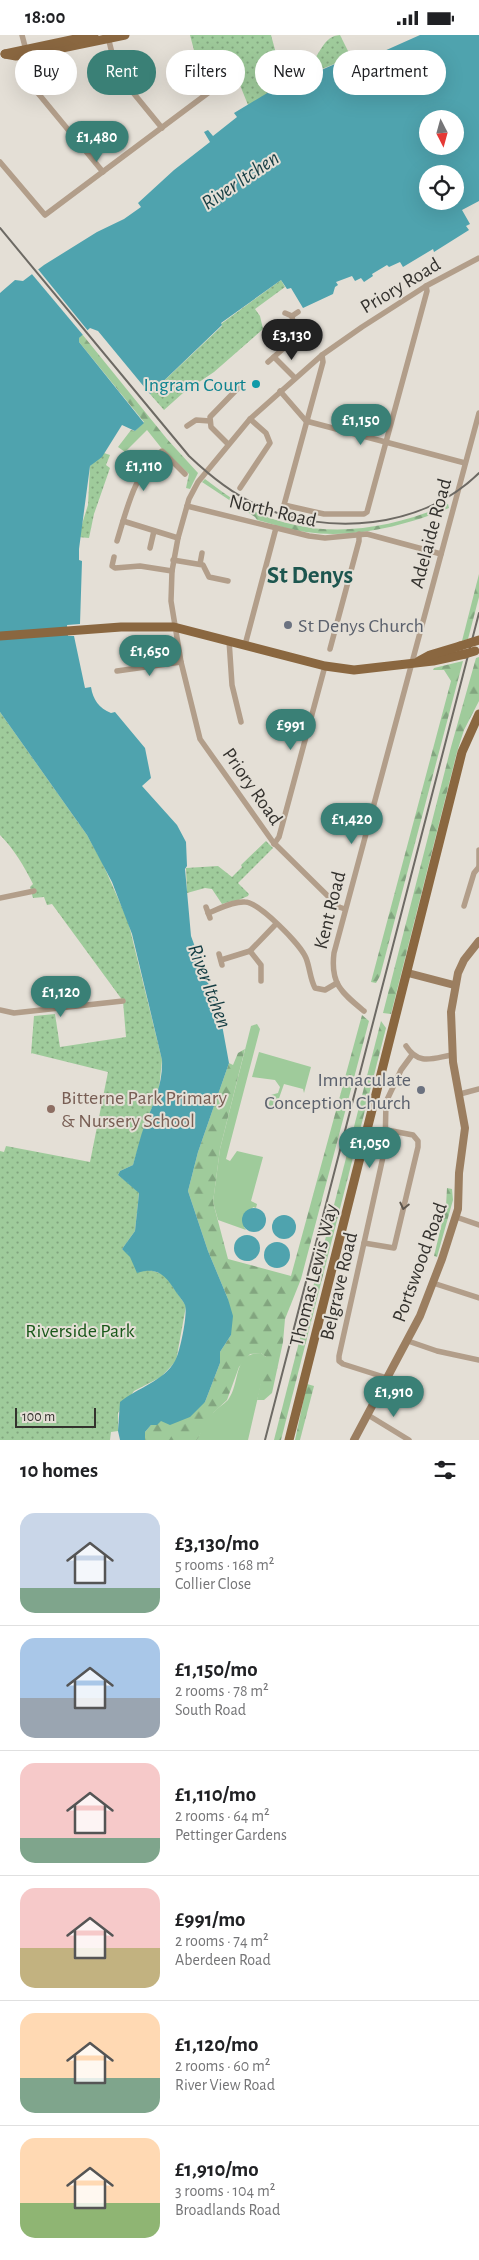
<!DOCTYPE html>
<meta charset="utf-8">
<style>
:root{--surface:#fff;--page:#f2f2f2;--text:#202124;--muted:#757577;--line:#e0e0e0;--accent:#3a8076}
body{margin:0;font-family:"Alegreya Sans",sans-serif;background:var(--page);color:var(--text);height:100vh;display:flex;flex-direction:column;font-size:19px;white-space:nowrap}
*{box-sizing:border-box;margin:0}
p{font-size:16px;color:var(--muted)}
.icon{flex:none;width:28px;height:28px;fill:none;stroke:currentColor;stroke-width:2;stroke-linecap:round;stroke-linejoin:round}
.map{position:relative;height:1405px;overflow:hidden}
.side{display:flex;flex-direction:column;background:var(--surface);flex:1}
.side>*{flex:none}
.top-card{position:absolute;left:15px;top:15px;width:450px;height:45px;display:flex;gap:10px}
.needle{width:32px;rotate:174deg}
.fabs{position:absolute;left:419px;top:75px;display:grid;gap:10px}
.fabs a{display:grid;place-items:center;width:45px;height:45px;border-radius:50%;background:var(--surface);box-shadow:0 5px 20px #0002;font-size:25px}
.scale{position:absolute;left:15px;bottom:12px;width:81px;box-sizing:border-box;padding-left:5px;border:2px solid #34322e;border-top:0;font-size:14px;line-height:18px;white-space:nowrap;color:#34322e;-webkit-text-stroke:4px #e4dfd6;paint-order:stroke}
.price{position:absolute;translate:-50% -42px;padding:0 11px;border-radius:18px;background:var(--accent);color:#fff;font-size:16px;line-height:32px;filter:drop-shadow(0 1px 2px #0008)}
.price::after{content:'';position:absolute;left:50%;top:30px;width:15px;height:11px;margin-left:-8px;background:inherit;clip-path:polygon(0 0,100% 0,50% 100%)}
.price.current{background:#222;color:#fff}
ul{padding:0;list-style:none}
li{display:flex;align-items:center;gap:15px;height:125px;padding:0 20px}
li+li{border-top:1px solid var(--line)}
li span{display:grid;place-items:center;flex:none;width:140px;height:100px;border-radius:15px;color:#555}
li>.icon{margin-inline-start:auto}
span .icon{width:60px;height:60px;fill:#fffc;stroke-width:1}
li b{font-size:21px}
h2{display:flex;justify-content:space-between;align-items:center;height:60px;padding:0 20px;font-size:21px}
.chip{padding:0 18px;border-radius:22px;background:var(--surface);box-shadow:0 5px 20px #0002;font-size:18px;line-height:45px}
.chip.current{background:var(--accent);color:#fff}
.status{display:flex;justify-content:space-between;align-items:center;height:35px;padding:0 25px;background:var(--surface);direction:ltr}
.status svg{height:14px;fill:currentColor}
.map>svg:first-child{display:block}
</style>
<div class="status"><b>18:00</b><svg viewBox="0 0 49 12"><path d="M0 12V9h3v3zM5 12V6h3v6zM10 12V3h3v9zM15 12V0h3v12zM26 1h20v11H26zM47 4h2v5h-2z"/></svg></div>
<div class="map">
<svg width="479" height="1405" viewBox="0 0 479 1405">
<defs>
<pattern id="forest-firs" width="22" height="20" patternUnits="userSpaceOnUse" patternTransform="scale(1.25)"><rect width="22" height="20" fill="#9fcb9b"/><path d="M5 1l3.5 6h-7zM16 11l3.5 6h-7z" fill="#82a57f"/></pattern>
<pattern id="park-dots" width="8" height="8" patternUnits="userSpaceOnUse" patternTransform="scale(1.25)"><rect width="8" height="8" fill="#9fcb9b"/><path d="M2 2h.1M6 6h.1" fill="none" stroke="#82a57f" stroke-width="1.8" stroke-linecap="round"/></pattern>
</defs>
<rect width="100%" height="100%" fill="#e4dfd6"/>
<!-- grass -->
<g fill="#9fcb9b">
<polygon points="257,989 260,994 226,1124 230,1126 237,1116 263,1122 251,1166 257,1169 256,1173 253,1172 244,1192 246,1195 218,1185 213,1167 220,1114 251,991"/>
<polygon points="259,1017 311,1032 304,1058 303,1054 284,1049 277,1069 273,1073 268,1073 271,1060 278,1058 280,1052 275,1045 252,1042"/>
<path d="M261 1318 266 1322V1327L248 1405H197C202 1396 206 1386 213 1378 217 1373 223 1370 228 1365 241 1348 232 1318 261 1318Z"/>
</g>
<!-- forest -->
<g fill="url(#forest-firs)">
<polygon points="82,299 167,404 198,438 190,454 186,453 189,439 163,415 147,395 125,417 118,412 131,395 135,396 144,387 79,307 79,303"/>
<path d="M205 444C217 453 229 462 242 470 308 507 382 498 448 469L449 473C405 491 353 504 306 497 289 495 273 489 257 485L255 482 202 447Z"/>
<polygon points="479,539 479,562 468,604 462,606"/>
<polygon points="479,622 479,666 464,695 457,717 391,979 383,978 451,712 476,623"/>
<polygon points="463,626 380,941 376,948 371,947 451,646 444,635 433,635 434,633"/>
<polygon points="362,980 369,986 301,1244 285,1284 283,1307 272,1358 264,1365 257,1365 266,1322 261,1318 250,1319 239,1332 227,1365 214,1377 197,1405 145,1405 145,1397 151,1390 205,1367 220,1328 220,1317 231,1300 228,1264 208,1216 188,1156 198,1117 229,1028 233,1030 238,1018 245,1014 220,1114 213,1167 228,1224 291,1241"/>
<polygon points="381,986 386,993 281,1405 274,1405"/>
<polygon points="447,1153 452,1154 453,1165 437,1222 434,1221 446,1171"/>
<polygon points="307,1349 314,1351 300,1405 295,1405"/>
</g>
<!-- park -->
<g fill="url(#park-dots)">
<path d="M190 0H271L284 48C293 42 302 36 310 29 321 19 323 1 340 0L351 22 322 34 248 70 226 15 196 23Z"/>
<polygon points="281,245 285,252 255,274 260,281 263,294 214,337 183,358 164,375 150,359 222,291 221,289"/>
<polygon points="104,418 110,420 106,430 110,433 94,479 89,503 78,502 88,470 90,431"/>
<path d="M0 677 87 800 102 827 128 886 162 1025 159 1054 145 1090 133 1130 120 1136 118 1140 139 1157 135 1196 122 1214 147 1234 165 1240 186 1271 176 1326 161 1342 134 1356 118 1378V1396L111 1397 110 1405H0V1116L4 1117 6 1111 90 1127 108 1037 31 1018V1019L34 981 55 979 60 1012 126 1002 123 966 52 869 47 870 44 862 33 863 30 852 33 849C24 831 14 814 0 800Z"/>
<polygon points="266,806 273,813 238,848 249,859 248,861 234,867 232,866 222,869 212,854 205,853 187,858 186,833 218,831 232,842 242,832 241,830"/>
</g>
<!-- water -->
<g fill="#4fa3ae" fill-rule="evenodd">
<path d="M420 0H479V166L462 175 470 189 466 191 469 195 434 217 433 214 403 232 400 227 389 232 387 230 372 239 373 241 364 247 361 243 355 246 352 241 336 247 338 250 335 252 333 259 303 273 291 253 287 254 281 245 221 288 222 290 150 359 98 296 90 293 79 303V307L144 388 135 396 122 390 102 422 90 431 79 514V525L82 526 80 589 67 590 68 601H74L85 653 91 652C93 665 99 673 111 678L115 677 145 713 151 743 142 751 177 790 186 807 187 831 185 834 191 901 218 975 224 977 223 979H220L229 1028 198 1117 188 1156 208 1216 228 1264 233 1281 231 1300 220 1317V1328L205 1367 190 1382 170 1390 161 1386 157 1390H151L145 1397V1405H120L118 1396 120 1367C137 1353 164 1346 175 1326 180 1318 188 1278 185 1270 183 1266 179 1261 176 1257 166 1241 158 1231 137 1238L130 1222 122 1214 135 1196 139 1158 118 1140 120 1136 133 1130C137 1116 140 1102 145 1089 154 1067 163 1049 162 1025L132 899 112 847 87 800 0 677V258L15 245 23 246 44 230 97 197 124 184 141 172 138 168 174 135 210 107 204 97 208 95 213 101 237 82 234 78 284 48 287 50 351 22 355 29ZM428 84H455V111H428ZM428 139H455V166H428Z"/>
<circle cx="254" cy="1185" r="12"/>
<circle cx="284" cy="1192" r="12"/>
<circle cx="247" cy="1213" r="13"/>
<circle cx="277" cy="1220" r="13"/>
</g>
<!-- pier -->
<polygon fill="#e4dfd6" points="37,233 89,297 83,300 31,238"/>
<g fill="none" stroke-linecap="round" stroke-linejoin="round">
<!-- street -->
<g stroke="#b29e8a" stroke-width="5.5">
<polyline points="22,0 37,57 103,137"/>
<polyline points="108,2 117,38 162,93"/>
<polyline points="0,127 45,180 208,58"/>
<polyline points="285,278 292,281 298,277"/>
<polyline points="292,281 293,288 300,298"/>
<polyline points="322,320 323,327 284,470 324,479 364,479 367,477 427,256 426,251"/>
<polyline points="274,322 295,343"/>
<polyline points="268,327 308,292"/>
<polyline points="280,356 306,386 465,428"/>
<polyline points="187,391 196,385 210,386"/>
<polyline points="228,409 211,392 210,382 243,348"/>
<polyline points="240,453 270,408 266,398 250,384"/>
<polyline points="187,471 309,501 325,503 367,499 441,519"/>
<polyline points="123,486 178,503"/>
<path d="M117 506C127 474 134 438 162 416L185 439"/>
<polyline points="150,513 154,496"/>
<polyline points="114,522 112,531 115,533 140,531 172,536"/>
<polyline points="173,525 203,530 209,542 228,546"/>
<polyline points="200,529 202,518"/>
<polyline points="229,605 232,650 241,687"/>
<polyline points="245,610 276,493"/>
<polyline points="330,614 359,506 359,499"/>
<polyline points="145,621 147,632"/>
<polyline points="117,636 181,627"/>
<polyline points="274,809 279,802 325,631"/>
<polyline points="479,815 479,832"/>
<polyline points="0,863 34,856"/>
<polyline points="464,871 474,838 479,832"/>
<polyline points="206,872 210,883"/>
<polyline points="345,874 339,872 273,807 200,704 181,627 171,566 172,536 178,503 189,464 198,447 250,384 322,320 362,292 426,251 479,223"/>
<path d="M208 878C219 874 233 866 245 867 259 867 301 910 306 923 310 933 310 944 315 953L325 955 337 948"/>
<polyline points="250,916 261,930 261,946"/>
<polyline points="219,919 222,930"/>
<polyline points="221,925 250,916 276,889"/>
<polyline points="0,975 14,978 123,966"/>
<path d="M364 976C342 958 330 949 334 918L479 378"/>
<path d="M406 1011C419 1031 433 1023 452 1020"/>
<polyline points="460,1059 479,1054"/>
<polyline points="456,1182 479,1190"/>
<polyline points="364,1208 394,1213 418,1112 418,1106 413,1100 387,1095"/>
<polyline points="433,1248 479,1263"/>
<polyline points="408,1306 437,1316 479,1325"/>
<polyline points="387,1343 343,1329 339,1326 339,1321 385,1113 386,1067 401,1035 412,1020"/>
<polyline points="368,1380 409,1405"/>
</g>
<!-- secondary -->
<g stroke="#9b7e60" stroke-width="8">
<polyline points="408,938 454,950"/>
<polyline points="354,1405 420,1281 442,1224 458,1174 459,1138 465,1093 453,1027 451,977 458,938 464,925 479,906"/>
</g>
<!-- primary -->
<g stroke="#8a6740" stroke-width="9">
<polyline points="5,19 16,21 28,20 125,0"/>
<polyline points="5,19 94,0"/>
<polyline points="0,601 121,592 174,592 325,631 354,635 433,626 465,619"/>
<polyline points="419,626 430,620 460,611"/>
<polyline points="289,1405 462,717 479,679"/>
</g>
<!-- rail -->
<g stroke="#6d6a64" stroke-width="2">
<path d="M0 193 189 421C209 440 231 458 257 470 327 502 422 494 479 438"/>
<polyline points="265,1405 479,578"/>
</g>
<!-- primary-bridge -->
<g stroke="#8a6740" stroke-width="9">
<polyline points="460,611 479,605"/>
<polyline points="465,619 475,616"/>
</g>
</g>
<!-- one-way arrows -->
<defs><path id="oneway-chevron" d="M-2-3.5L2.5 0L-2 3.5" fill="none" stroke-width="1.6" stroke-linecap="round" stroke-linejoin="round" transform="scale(1.25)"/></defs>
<use stroke="#60584e" href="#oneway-chevron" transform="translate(404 1171) rotate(103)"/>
<!-- markers -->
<circle fill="#0f9aa8" stroke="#e4dfd6" stroke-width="2" cx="256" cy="349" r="5"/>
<g fill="#6b7280" stroke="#e4dfd6" stroke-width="2">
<circle cx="288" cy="590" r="5"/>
<circle cx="421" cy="1055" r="5"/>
</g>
<circle fill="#8d6e63" stroke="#e4dfd6" stroke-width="2" cx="51" cy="1074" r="5"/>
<g text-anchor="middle" stroke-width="4" stroke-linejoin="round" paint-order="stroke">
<!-- street labels -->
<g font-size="20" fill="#34322e" stroke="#e4dfd6">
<text transform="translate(400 250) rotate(-31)" y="7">Priory Road</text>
<text transform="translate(273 475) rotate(13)" y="7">North Road</text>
<text transform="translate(430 498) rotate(-75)" y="7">Adelaide Road</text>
<text transform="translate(253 751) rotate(55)" y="7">Priory Road</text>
<text transform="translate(329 875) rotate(-76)" y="7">Kent Road</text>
<text transform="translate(419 1227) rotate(-70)" y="7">Portswood Road</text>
<text transform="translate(313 1240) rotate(-76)" y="7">Thomas Lewis Way</text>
<text transform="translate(338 1251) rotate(-77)" y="7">Belgrave Road</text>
</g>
<!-- culture labels -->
<g font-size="20" fill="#0d838f" stroke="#e4dfd6" text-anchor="end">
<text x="246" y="356">Ingram Court</text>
</g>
<!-- worship labels -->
<g font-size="20" fill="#5b616d" stroke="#e4dfd6" text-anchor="start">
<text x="298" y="597">St Denys Church</text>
<text x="411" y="1051" text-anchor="end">Immaculate<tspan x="411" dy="23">Conception Church</tspan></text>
</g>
<!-- education labels -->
<g font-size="20" fill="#785e54" stroke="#e4dfd6" text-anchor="start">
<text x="61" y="1069">Bitterne Park Primary<tspan x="61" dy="23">&amp; Nursery School</tspan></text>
</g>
<!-- park labels -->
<g font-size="20" fill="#1a581a" stroke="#e4dfd6">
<text x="80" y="1302">Riverside Park</text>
</g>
<!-- water labels -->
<g font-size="21" font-style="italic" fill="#153d43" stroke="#e4dfd6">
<text transform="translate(240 145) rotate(-34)" y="7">River Itchen</text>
<text transform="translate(210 951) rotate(69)" y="7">River Itchen</text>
</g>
<!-- district labels -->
<g font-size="25" font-weight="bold" fill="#1d564f" stroke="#e4dfd6">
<text x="310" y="548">St Denys</text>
</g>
</g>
</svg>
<div class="fabs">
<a><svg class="needle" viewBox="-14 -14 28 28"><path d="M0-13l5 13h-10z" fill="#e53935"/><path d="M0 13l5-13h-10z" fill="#757577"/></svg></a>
<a><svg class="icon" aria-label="locate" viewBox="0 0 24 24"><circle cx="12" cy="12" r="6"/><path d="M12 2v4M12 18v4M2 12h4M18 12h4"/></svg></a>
</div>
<div class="scale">100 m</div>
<b class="price" style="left:97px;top:128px">£1,480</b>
<b class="price current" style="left:292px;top:326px">£3,130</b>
<b class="price" style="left:361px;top:411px">£1,150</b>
<b class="price" style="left:144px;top:457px">£1,110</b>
<b class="price" style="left:150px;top:642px">£1,650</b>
<b class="price" style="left:291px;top:716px">£991</b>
<b class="price" style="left:352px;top:810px">£1,420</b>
<b class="price" style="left:61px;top:983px">£1,120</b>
<b class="price" style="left:370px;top:1134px">£1,050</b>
<b class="price" style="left:394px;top:1383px">£1,910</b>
<div class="top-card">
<a class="chip">Buy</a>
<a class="chip current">Rent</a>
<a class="chip">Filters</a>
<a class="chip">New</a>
<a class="chip">Apartment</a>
</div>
</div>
<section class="side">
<h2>10 homes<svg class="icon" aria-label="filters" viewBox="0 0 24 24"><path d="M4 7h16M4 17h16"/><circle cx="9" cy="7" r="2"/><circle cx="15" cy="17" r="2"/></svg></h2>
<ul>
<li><span style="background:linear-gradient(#c9d6e8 75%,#7fa58c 0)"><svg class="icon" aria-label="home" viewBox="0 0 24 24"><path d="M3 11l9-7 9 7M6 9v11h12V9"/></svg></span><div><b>£3,130/mo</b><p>5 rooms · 168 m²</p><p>Collier Close</p></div></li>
<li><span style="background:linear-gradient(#a9c7e8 60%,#9aa5b1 0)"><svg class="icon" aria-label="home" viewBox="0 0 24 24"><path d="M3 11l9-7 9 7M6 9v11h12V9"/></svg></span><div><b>£1,150/mo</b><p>2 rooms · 78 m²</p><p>South Road</p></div></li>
<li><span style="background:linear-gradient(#f6c9c9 75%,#7fa58c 0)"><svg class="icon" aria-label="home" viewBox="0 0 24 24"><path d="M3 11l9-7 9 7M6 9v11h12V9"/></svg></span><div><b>£1,110/mo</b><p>2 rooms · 64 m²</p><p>Pettinger Gardens</p></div></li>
<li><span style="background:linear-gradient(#f6c9c9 60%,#c2b280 0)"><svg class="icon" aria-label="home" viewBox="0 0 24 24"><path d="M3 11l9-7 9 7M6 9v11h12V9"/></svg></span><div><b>£991/mo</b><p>2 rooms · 74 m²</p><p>Aberdeen Road</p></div></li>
<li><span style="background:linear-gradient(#ffd9b3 65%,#7fa58c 0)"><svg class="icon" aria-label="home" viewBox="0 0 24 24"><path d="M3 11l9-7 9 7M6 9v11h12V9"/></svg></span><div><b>£1,120/mo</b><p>2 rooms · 60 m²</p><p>River View Road</p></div></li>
<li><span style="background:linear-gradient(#ffd9b3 65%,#8fb573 0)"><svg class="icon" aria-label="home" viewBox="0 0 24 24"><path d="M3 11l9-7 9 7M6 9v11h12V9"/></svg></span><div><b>£1,910/mo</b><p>3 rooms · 104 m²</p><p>Broadlands Road</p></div></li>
</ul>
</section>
